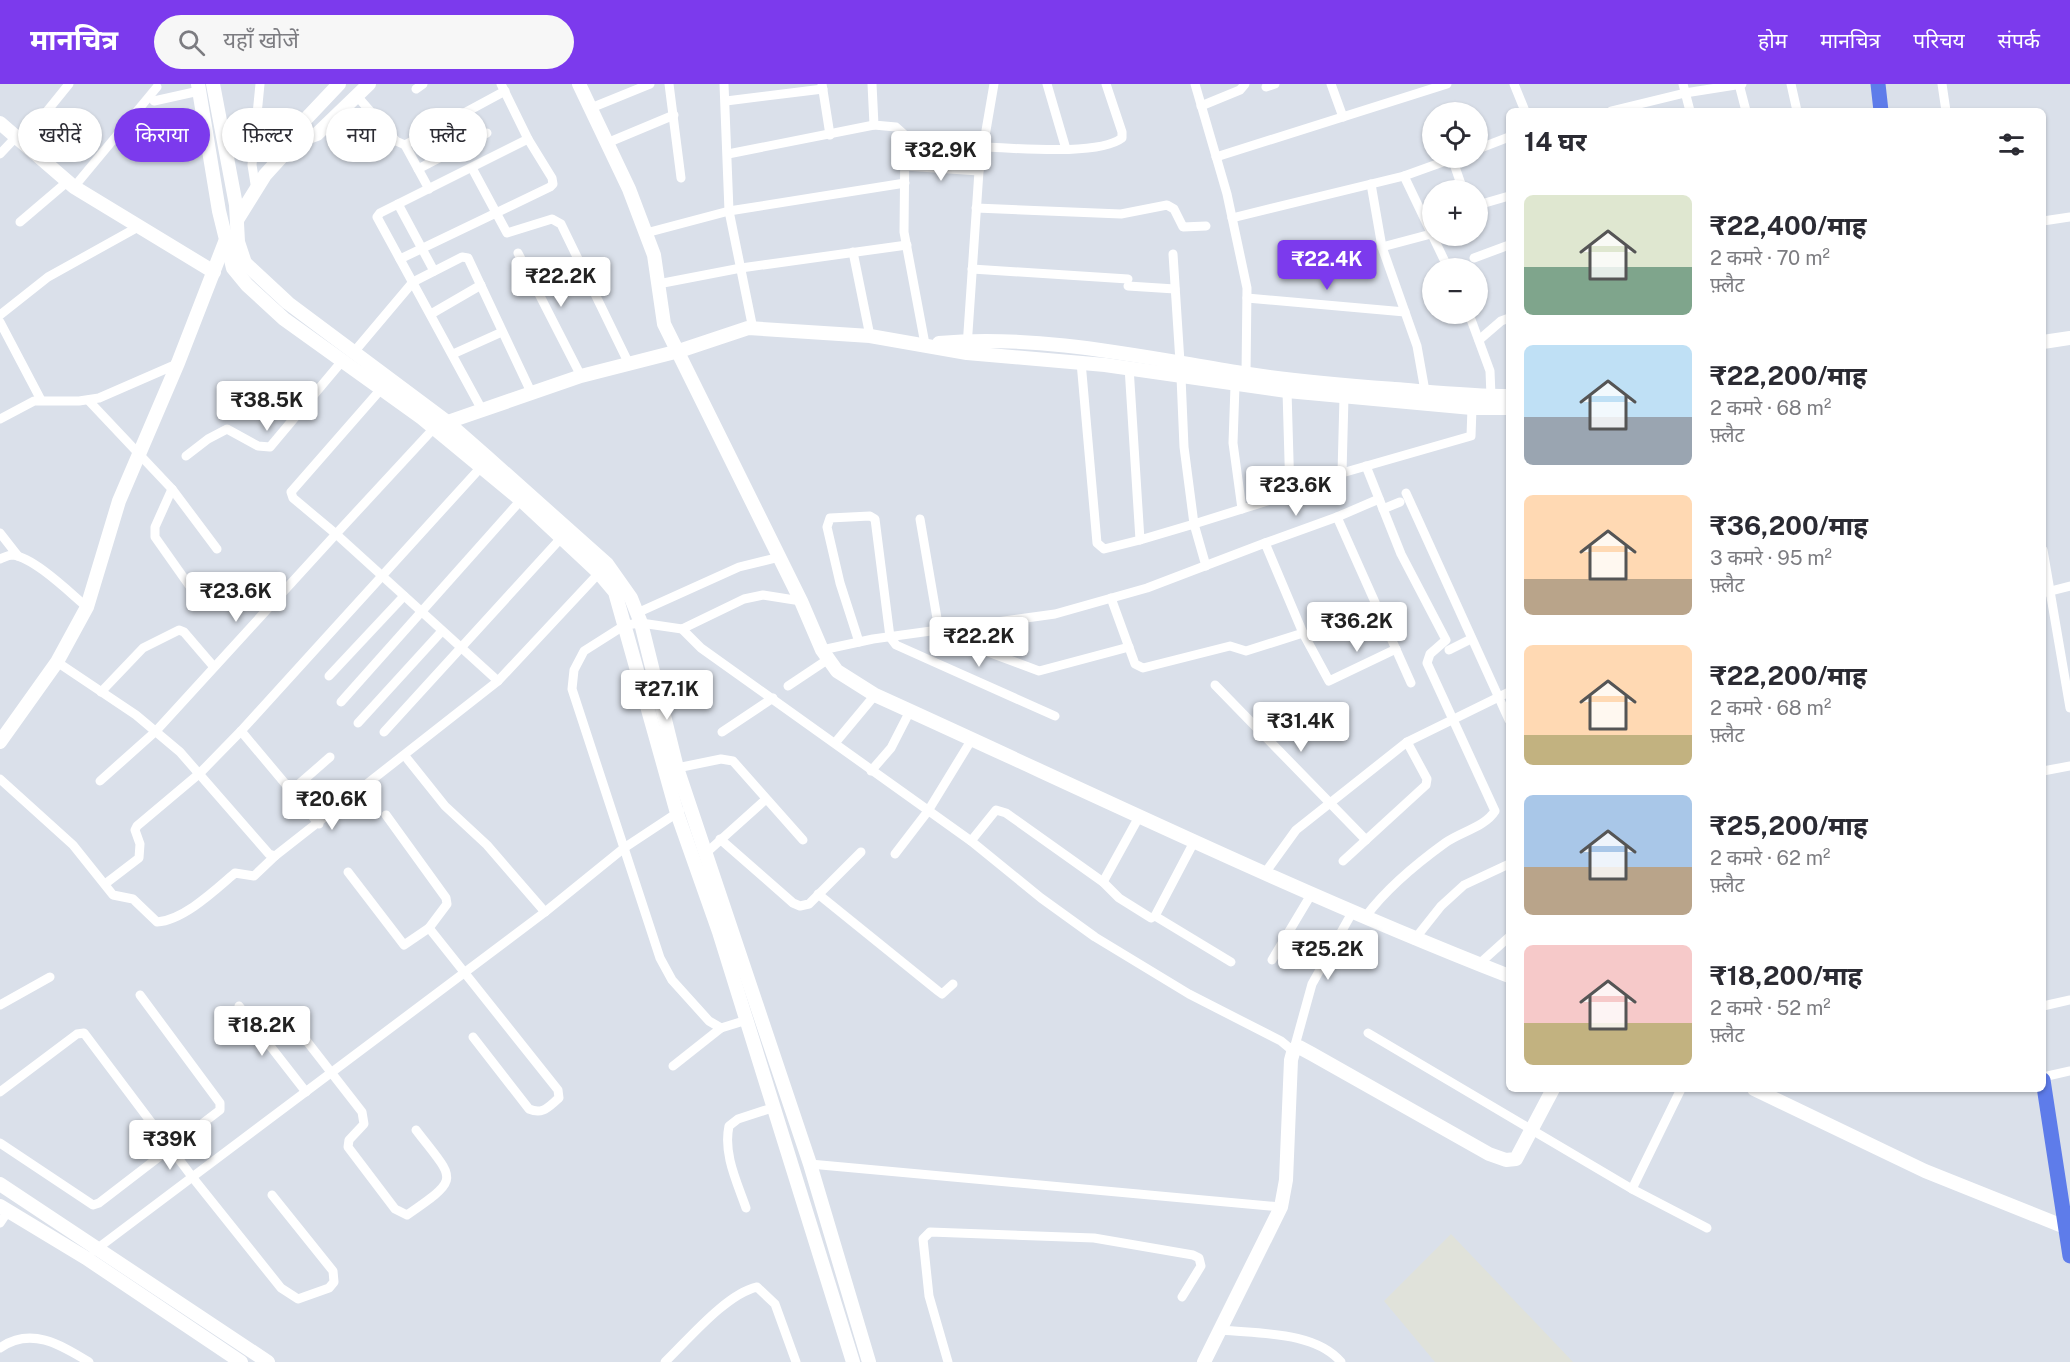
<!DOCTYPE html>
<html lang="hi">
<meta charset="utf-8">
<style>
:root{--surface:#fff;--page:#f7f7f7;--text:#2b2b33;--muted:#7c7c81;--accent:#7c3aed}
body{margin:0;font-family:"Public Sans","Noto Sans Devanagari",sans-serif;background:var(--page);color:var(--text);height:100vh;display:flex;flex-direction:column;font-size:22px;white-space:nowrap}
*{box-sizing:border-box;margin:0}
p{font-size:20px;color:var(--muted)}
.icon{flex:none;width:33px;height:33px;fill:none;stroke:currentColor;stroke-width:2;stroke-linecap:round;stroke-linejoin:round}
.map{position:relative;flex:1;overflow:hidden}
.side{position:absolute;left:1506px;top:24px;width:540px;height:984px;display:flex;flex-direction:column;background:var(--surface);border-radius:9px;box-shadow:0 2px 4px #0004}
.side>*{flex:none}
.top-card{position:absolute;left:18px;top:24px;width:570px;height:54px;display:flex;gap:12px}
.fabs{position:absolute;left:1422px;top:18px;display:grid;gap:12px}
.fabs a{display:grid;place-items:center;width:66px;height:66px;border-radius:50%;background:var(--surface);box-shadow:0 2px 4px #0004;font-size:30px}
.price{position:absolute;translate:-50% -51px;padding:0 14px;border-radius:6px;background:#fff;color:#222;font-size:20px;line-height:39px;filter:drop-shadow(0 2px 3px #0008)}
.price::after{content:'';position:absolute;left:50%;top:36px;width:18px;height:14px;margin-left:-9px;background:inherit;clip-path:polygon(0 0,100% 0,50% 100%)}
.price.selected{background:var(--accent);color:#fff}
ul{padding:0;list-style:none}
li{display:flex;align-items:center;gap:18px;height:150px;padding:0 18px}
li span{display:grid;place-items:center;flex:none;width:168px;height:120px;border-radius:9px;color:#555}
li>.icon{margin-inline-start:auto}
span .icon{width:72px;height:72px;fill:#fffc;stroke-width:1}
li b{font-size:26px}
h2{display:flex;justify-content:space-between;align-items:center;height:72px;padding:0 18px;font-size:26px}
.pill{padding:0 21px;border-radius:27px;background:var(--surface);box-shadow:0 2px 4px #0004;font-size:21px;line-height:54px}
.pill.selected{background:var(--accent);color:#fff}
header{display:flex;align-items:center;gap:36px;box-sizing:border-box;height:84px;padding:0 30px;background:var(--accent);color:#fff}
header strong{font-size:28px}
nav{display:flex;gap:33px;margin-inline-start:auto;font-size:21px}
.search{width:420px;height:54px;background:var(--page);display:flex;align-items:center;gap:15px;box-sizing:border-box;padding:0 21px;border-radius:33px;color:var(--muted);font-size:22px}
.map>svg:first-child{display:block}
</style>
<header>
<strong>मानचित्र</strong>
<div class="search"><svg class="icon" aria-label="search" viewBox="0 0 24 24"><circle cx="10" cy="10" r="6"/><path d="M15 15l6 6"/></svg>यहाँ खोजें</div>
<nav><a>होम</a><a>मानचित्र</a><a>परिचय</a><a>संपर्क</a></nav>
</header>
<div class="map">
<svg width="2070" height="1278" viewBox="0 0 2070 1278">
<rect width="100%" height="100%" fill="#dae0ea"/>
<!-- industrial -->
<polygon fill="#e0e2da" points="1451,1150 1573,1278 1435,1278 1384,1217"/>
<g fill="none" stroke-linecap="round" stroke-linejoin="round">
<!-- street -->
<g stroke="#fff" stroke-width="9">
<polyline points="669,0 681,94"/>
<polyline points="724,0 729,127 905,99"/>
<polyline points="822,0 830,51"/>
<polyline points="872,0 874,41 896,43 905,51 904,148 925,260"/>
<polyline points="1047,0 1066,65"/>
<polyline points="1195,0 1227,110 1247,204 1246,290"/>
<polyline points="1331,0 1343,33"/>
<polyline points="1514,0 1525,27"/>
<polyline points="1683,0 1690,27"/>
<polyline points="1739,0 1746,27"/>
<polyline points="1791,0 1797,27"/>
<polyline points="1942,0 1946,27"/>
<polyline points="1266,3 1275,0"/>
<polyline points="416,5 423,0"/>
<polyline points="357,12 396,57 405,61 505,7"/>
<polyline points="154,17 199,7"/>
<polyline points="726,17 823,5"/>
<polyline points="1201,22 1240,6 1245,0"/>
<polyline points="591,24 650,0"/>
<polyline points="1611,27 1685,9 1742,0"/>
<polyline points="450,37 465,61"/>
<polyline points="22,58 69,0"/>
<polyline points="607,59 674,31"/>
<polyline points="405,61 429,105"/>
<path d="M984 63C1015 64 1099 72 1122 54V48L1106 0"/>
<polyline points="1478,65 1509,53"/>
<polyline points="0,70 16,53"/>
<polyline points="728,70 874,41"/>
<polyline points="1216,73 1447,0"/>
<polyline points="1452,74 1463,106"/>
<polyline points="905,82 979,87"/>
<polyline points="472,84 507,149 552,135 561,140 629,280"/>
<polyline points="418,85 487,49"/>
<polyline points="1371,100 1382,163 1417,262 1425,307"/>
<polyline points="74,103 157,3"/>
<polyline points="256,106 252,81 260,0"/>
<polyline points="398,120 434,187"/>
<polyline points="1478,121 1509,112"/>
<polyline points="976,124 1121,130 1167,121 1174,125 1183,143 1206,142"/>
<polyline points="1232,134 1404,92"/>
<polyline points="2043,137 2070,133"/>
<polyline points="20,138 67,98"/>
<polyline points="646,149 729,127 753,245"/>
<polyline points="1382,163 1431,150"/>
<polyline points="853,168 870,252"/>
<polyline points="518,169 581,292"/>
<polyline points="1173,170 1180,278"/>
<polyline points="1474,174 1509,161"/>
<polyline points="400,175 550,103 553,100 552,94 528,55"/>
<polyline points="1448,184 1404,92 1454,74"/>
<polyline points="972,185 1128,195"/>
<polyline points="658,200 741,184 907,161"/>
<polyline points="1128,202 1175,205"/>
<polyline points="1247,214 1405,228"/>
<polyline points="431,230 481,201"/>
<polyline points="1469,230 1490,287 1491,312"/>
<polyline points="0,231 48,193 138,143"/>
<polyline points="0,238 41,316"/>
<polyline points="1479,256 1501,237 1509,234"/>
<polyline points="967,263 979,87 994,0"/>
<polyline points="354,268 413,198 462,173 468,174 531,308"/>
<polyline points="453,270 502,248"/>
<polyline points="1081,278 1097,459 1104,465 1140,456"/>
<polyline points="1129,283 1140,456 1194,440 1206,482"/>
<polyline points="1181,293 1184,363 1194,440 1242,425"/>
<polyline points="1235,302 1233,359 1242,425 1290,410"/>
<polyline points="1287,307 1290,410 1342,389 1344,313"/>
<polyline points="89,317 172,405 217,465"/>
<polyline points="481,324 377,133 380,129 528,55 501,0"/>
<polyline points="0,335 34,317 79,317 99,314 177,280"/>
<polyline points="435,343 336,450 498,597"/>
<polyline points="186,372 208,355 227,345 258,362 270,363 343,276"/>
<polyline points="1342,389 1471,352 1472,324"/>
<polyline points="172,405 155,443 155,453 203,521"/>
<polyline points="1406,409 1509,636"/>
<polyline points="1379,415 1337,433 1411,599"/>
<polyline points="1383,425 1400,418"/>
<polyline points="920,435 939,546"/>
<polyline points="0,449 18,472"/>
<polyline points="1265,459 1337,433"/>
<polyline points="2043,466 2070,624"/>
<path d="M0 475C5 473 8 471 13 471 35 474 71 510 87 523"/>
<polyline points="2043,509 2070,502"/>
<polyline points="1111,514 1135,580 1143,584 1230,562 1246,567 1303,549"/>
<polyline points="637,529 739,483 780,473"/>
<polyline points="975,541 976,560 980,565 1039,587 1129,563"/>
<polyline points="682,545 701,564 971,757 1041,814 1095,853 1189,910 1281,957 1293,967"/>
<polyline points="859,558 840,499 827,443 830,434 870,432 875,435 890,553 896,561 1055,632"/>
<polyline points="822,566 873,555 1055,530 1147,504 1265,459 1303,549 1329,597 1396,565"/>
<polyline points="1449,566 1471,555"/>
<polyline points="57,578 136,631 180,668 269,770 275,772 498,597 599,489"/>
<polyline points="329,592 404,512"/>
<polyline points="1215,601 1366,756"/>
<polyline points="788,602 827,576"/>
<polyline points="101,608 143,564 179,546 184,548 214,583"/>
<polyline points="341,618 521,416"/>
<polyline points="358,639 442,547"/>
<polyline points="241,647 319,740"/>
<polyline points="384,648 562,453"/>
<polyline points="722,648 773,614"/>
<polyline points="835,659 875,611"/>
<polyline points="405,672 445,722 487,761 545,828"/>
<polyline points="677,684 721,675 733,677 803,756"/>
<polyline points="871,687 891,664 910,627"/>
<polyline points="2043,687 2070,682"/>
<path d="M0 695 73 761 113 811 133 815 157 838C184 836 215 806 235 789L254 792 275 772"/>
<polyline points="100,697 156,647 336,450 293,414 291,408 382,304"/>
<polyline points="291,707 330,673"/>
<path d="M386 731 446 814 447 820 429 844 558 1006 559 1014C548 1023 543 1031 529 1025L473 953"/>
<polyline points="720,755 793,819 800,822 809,820 861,768"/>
<polyline points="971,757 996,726 1006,729 1103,798 1119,814 1151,834 1155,832 1195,756"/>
<polyline points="706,769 765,716"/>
<polyline points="895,770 928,727 972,655"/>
<polyline points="1343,777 1426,701 1427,695 1407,658"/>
<polyline points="348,788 404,861 429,844"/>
<polyline points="1265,789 1296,746 1407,658 1509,608"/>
<polyline points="1103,798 1140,731"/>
<polyline points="105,800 139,774 140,760 135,746 137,742 200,689 241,647 482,382"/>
<polyline points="818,810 938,907 942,910 953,900"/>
<polyline points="1155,832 1231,878"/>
<path d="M1366 832C1387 804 1416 780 1445 759 1460 748 1485 743 1495 727L1427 579 1430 570 1446 556 1401 470 1366 382"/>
<polyline points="1414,856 1441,822 1464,801 1509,780"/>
<polyline points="1272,876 1312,809"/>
<polyline points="1479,880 1509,853"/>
<polyline points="0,921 50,893"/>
<polyline points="239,922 306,1008"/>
<polyline points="2043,922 2070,916"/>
<polyline points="747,936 721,944 709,937 672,896 660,874 572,605 574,586 584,567 625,541 641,539 682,545 744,515 763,511 801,517"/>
<polyline points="1368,949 1632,1105 1681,1005"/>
<path d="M268 959 289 943 295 942 362 1028 364 1040 349 1056 348 1063 395 1125 407 1131C462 1093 455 1097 416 1046"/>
<polyline points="1294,965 1312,900 1353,827"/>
<polyline points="673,982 721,944"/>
<polyline points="2043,993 2070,987"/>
<polyline points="0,1008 77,950 84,949 193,1094 281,1204 298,1215 329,1204 334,1198 333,1187 272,1111"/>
<polyline points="0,1059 93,1121 99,1119 220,1026 220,1019 140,911"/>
<polyline points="810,1080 1281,1123"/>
<polyline points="1632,1105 1707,1144"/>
<path d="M746 1124C737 1098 723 1070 729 1042L738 1035 775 1023"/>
<polyline points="0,1139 8,1127"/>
<polyline points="94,1167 545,828 624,764 680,727"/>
<path d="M1222 1246C1258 1250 1315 1247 1341 1278"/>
<path d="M0 1264C31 1242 61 1261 89 1278"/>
<path d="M665 1278C688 1256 726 1210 757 1203L775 1220 796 1278"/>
<polyline points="948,1278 929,1212 923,1155 930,1148 1094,1154 1193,1171 1199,1174 1201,1182 1182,1213"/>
</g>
<!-- secondary -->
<g stroke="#fff" stroke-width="14">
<polyline points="198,0 219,127 233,184 247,201 284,235 422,334 521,416 599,489 615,508 677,729 719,848 853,1278"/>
<polyline points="213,0 236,121 238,158 245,179 288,219 446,337 487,373 607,480 631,514 641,539 677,684 810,1080 869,1278"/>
<path d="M579 0 629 105 654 171 664 240 801 517 822 566 837 587 875 611C1085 706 1294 808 1509 892"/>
<polyline points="0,39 74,103 214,188"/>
<polyline points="295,58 317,50 369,0"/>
<polyline points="237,136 265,91 295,58 304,37 339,0"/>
<polyline points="2043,258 2070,254"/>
<path d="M939 259C1040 250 1142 273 1242 289 1292 297 1344 301 1395 305 1433 308 1471 312 1509 312"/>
<polyline points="439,341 581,292 679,267 748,244 870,252 967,269 1105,281 1287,307 1472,324 1509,324"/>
<polyline points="0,658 57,578 87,523 119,417 178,279 225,158"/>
<polyline points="1754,1005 1925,1087 2065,1143"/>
<polyline points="0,1100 268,1278"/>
<polyline points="0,1122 86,1174 241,1278"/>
<polyline points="1204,1278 1281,1123 1286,1096 1291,976 1294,965 1299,963 1312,970 1489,1070 1506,1076 1516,1075 1553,1005"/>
</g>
<!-- primary -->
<g stroke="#5e7cea" stroke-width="15">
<polyline points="1878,0 1881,27"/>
<polyline points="2043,996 2070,1172"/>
</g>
</g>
</svg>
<div class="fabs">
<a><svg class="icon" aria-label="locate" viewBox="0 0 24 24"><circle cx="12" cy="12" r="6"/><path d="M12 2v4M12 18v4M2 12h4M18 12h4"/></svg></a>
<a>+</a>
<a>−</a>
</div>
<b class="price" style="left:941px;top:98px">₹32.9K</b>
<b class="price selected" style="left:1327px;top:207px">₹22.4K</b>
<b class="price" style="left:561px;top:224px">₹22.2K</b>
<b class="price" style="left:267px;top:348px">₹38.5K</b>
<b class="price" style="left:1296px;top:433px">₹23.6K</b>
<b class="price" style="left:236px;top:539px">₹23.6K</b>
<b class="price" style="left:1357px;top:569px">₹36.2K</b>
<b class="price" style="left:979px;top:584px">₹22.2K</b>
<b class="price" style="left:667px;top:637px">₹27.1K</b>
<b class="price" style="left:1301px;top:669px">₹31.4K</b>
<b class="price" style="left:332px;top:747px">₹20.6K</b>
<b class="price" style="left:1328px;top:897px">₹25.2K</b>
<b class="price" style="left:262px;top:973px">₹18.2K</b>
<b class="price" style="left:170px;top:1087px">₹39K</b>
<div class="top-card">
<a class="pill">खरीदें</a>
<a class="pill selected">किराया</a>
<a class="pill">फ़िल्टर</a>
<a class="pill">नया</a>
<a class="pill">फ़्लैट</a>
</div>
<section class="side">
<h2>14 घर<svg class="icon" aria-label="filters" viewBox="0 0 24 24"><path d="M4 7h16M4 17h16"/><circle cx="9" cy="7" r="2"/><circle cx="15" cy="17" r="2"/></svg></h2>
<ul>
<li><span style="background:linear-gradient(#dfe7d0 60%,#7fa58c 0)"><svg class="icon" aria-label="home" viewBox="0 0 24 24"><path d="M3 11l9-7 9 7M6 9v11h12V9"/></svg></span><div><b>₹22,400/माह</b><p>2 कमरे · 70 m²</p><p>फ़्लैट</p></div></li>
<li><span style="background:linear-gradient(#bfe0f5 60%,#9aa5b1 0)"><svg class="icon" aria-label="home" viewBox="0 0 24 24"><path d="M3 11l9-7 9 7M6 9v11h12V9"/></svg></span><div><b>₹22,200/माह</b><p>2 कमरे · 68 m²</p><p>फ़्लैट</p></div></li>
<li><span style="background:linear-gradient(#ffd9b3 70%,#b9a48a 0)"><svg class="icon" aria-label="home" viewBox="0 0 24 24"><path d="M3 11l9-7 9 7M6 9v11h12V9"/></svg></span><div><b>₹36,200/माह</b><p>3 कमरे · 95 m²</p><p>फ़्लैट</p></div></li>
<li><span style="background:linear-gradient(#ffd9b3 75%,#c2b280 0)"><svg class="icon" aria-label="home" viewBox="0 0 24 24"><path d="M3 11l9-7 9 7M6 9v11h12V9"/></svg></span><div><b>₹22,200/माह</b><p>2 कमरे · 68 m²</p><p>फ़्लैट</p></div></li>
<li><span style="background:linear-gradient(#a9c7e8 60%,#b9a48a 0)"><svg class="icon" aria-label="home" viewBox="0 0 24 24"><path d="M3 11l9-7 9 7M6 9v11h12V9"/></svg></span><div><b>₹25,200/माह</b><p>2 कमरे · 62 m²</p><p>फ़्लैट</p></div></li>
<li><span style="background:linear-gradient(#f6c9c9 65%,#c2b280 0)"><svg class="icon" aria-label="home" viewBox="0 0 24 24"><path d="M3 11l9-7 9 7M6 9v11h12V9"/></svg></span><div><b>₹18,200/माह</b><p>2 कमरे · 52 m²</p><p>फ़्लैट</p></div></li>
</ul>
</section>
</div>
